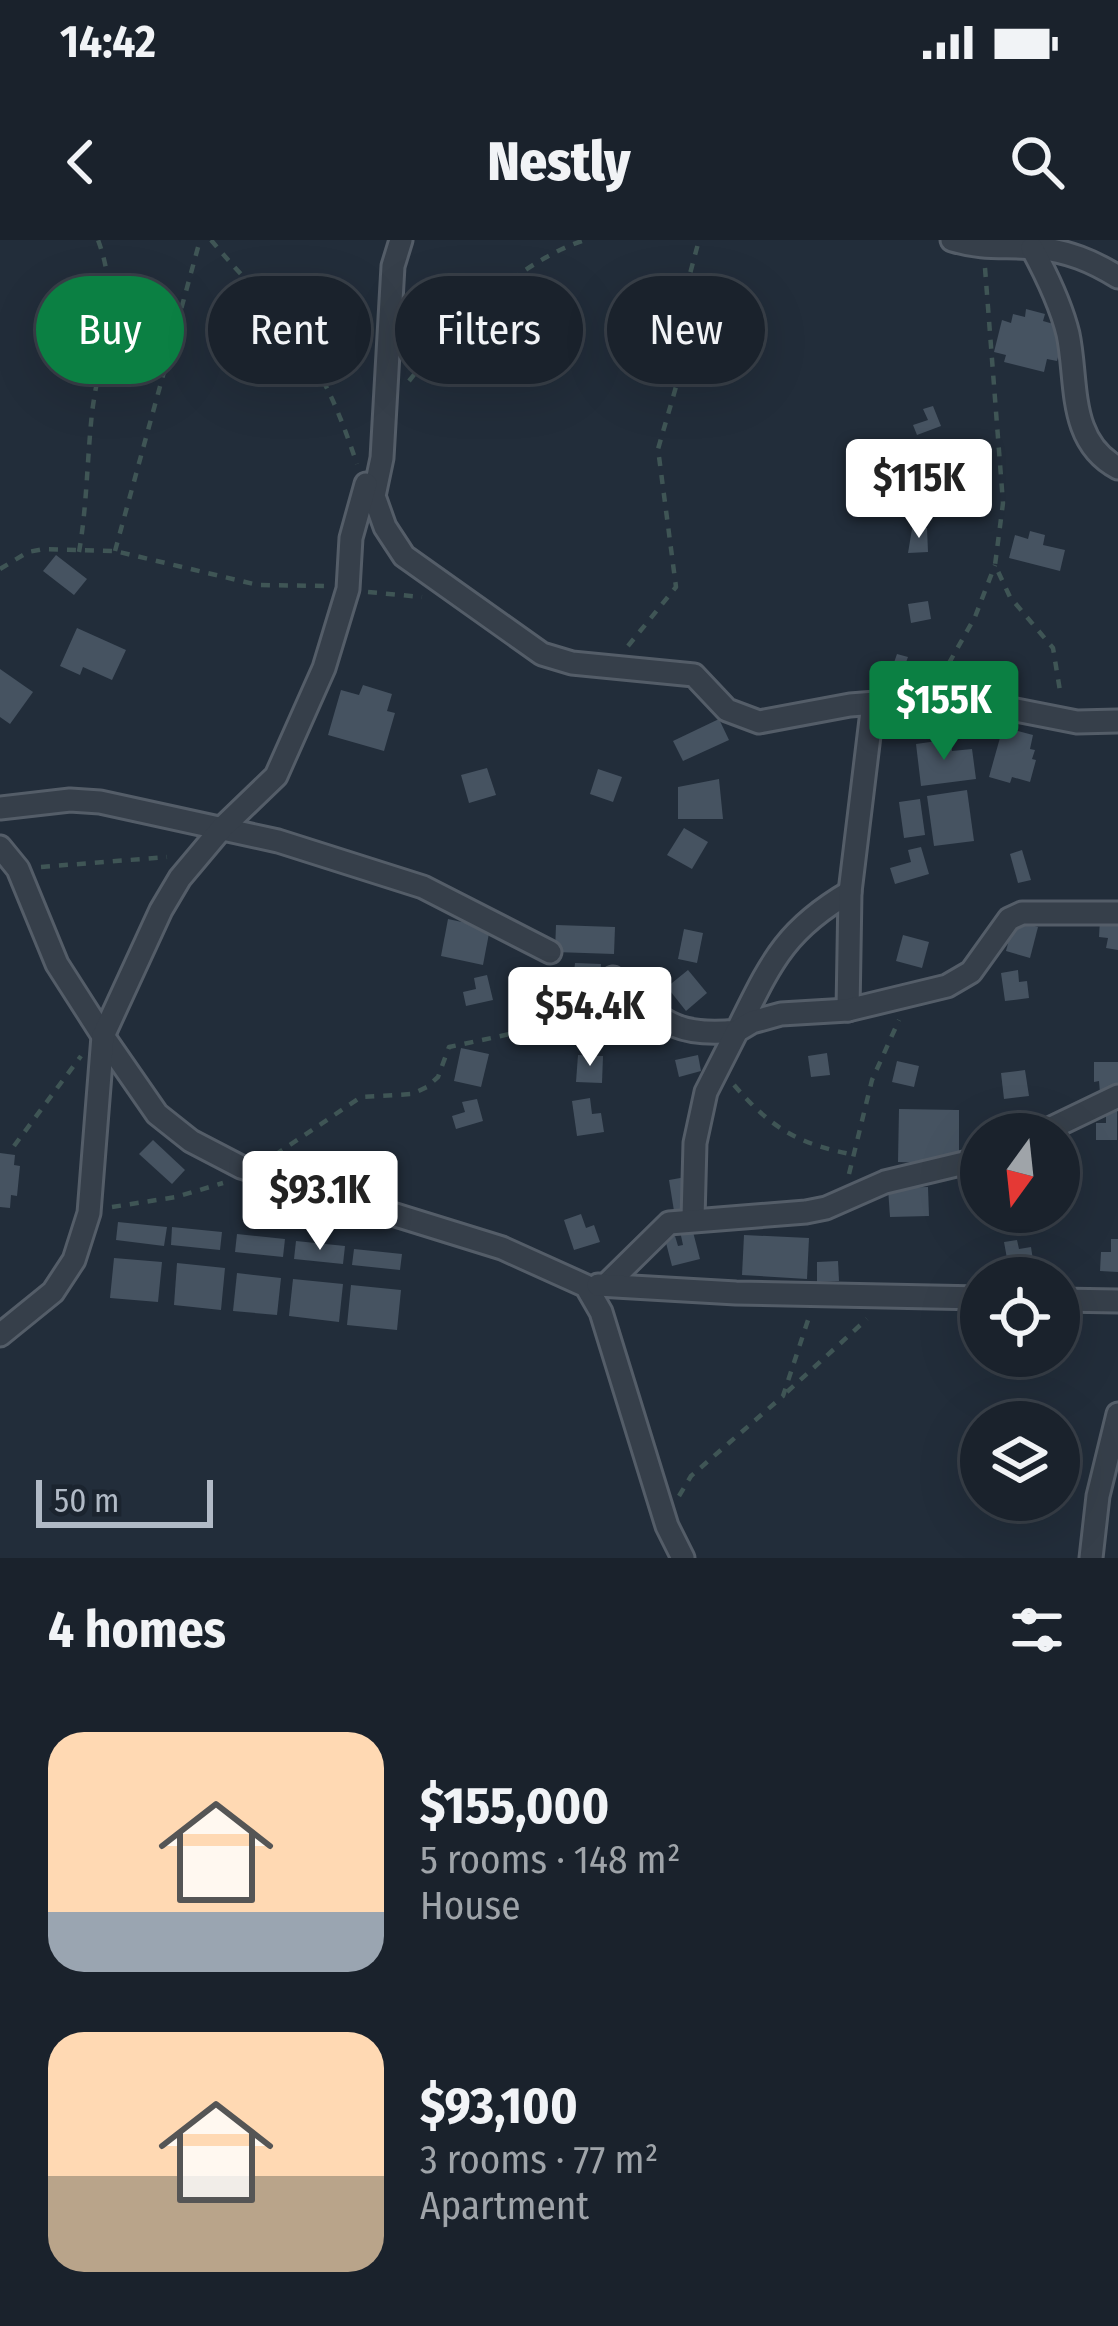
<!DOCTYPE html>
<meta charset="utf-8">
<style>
:root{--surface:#1a222c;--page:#232a34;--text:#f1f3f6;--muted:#9fa4a9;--line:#383f48;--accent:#0b8043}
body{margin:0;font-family:"Fira Sans Condensed",sans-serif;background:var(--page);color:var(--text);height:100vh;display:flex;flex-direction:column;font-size:45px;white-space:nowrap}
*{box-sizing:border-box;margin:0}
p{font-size:39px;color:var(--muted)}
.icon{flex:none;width:66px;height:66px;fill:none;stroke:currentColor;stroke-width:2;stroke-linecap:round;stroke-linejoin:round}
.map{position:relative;height:1318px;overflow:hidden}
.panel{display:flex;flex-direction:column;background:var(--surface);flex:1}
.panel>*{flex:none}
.guide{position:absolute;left:36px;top:36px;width:1047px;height:108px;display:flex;gap:24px}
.needle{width:78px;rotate:195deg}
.buttons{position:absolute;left:960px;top:873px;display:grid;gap:24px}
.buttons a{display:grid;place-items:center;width:120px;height:120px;border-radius:50%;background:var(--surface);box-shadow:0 12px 48px #0002,0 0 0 3px var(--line);font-size:60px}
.scale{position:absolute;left:36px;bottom:30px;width:177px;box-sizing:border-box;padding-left:12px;border:6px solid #b1bac6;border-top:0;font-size:33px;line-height:42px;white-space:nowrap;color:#b1bac6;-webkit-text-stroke:9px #1b242f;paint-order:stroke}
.price{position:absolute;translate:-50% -102px;padding:0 27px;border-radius:12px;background:#fff;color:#222;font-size:39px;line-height:78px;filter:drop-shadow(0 3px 6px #0008)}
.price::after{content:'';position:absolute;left:50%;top:72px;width:36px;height:27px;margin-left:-18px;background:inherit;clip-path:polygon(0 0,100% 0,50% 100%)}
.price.active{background:var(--accent);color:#fff}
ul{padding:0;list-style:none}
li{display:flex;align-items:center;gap:36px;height:300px;padding:0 48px}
li span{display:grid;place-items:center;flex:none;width:336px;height:240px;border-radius:36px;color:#555}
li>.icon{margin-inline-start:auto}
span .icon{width:144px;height:144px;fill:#fffc;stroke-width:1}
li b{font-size:51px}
h2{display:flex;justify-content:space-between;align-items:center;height:144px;padding:0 48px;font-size:51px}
.pill{padding:0 42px;border-radius:54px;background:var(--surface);box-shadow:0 12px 48px #0002,0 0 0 3px var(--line);font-size:42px;line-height:108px}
.pill.active{background:var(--accent);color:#fff}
.status{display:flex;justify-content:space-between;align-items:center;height:84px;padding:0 60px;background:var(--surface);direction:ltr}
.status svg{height:33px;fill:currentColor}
header{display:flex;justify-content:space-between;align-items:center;height:156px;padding:0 48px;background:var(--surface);font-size:54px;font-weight:800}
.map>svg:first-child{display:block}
</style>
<div class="status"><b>14:42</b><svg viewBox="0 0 49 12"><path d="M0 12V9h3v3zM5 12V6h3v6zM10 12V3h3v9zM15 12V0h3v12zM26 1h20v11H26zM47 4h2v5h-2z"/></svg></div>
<header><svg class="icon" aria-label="back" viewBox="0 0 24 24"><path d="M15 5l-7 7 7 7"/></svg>Nestly<svg class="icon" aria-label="search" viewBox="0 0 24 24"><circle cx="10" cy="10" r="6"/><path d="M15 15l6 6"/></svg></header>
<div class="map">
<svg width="1118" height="1318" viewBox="0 0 1118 1318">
<rect width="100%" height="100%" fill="#222d3a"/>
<!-- building -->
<g fill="#465361">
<polygon points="1026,69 1045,74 1043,81 1057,85 1055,93 1064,95 1057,121 1047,119 1044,132 1004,122 1006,115 994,112 1002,80 1011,83 1013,74 1025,77"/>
<polygon points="933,166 941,186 917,195 913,185 928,180 923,169"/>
<polygon points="927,288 928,312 908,313 912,289"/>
<polygon points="1030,291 1045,295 1043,305 1065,310 1060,331 1009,318 1015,295 1028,299"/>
<polygon points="56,315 87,339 74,355 43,331"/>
<polygon points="928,361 931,379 911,383 908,364"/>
<polygon points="77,388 126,410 112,440 83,427 80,435 60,426"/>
<polygon points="897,414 908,417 905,425 915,428 911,440 890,434"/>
<polygon points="0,429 33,452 10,484 0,477"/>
<polygon points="363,445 392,454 387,471 395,473 384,511 328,495 341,450 359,455"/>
<polygon points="944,475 973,476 972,493 944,492"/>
<polygon points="719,479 729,500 683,521 673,501"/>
<polygon points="1003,487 1033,495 1030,509 1035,510 1032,519 1036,520 1030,542 1012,537 1010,543 989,537"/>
<polygon points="951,499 952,511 972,509 976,539 921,546 916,504"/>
<polygon points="487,528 496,555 469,563 461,535"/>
<polygon points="598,529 622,537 613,562 590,554"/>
<polygon points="719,539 723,579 678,579 678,547"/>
<polygon points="967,550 974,601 934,606 927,556"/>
<polygon points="920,559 925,595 904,598 899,562"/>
<polygon points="684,588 708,602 692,629 667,615"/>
<polygon points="921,607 929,634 895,644 890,628 911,622 908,610"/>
<polygon points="1022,610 1031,640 1018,643 1010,614"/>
<polygon points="448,679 490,688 483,725 441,716"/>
<polygon points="1100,679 1118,681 1118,710 1106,708 1108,698 1099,697"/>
<polygon points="1014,680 1038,687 1030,718 1006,711"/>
<polygon points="556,685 615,687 614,714 555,712"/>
<polygon points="684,689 703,693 697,723 678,719"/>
<polygon points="903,695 929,702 922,728 896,721"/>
<polygon points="575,723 601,724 599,768 548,770 550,730 574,732"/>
<polygon points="688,730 707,753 686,771 667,747"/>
<polygon points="1018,730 1019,742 1027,741 1029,758 1005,761 1001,733"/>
<polygon points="487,735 493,760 466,766 463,752 476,749 474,738"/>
<polygon points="461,808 489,814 481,847 454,841"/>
<polygon points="827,813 830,835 811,837 808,816"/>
<polygon points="578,815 603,816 602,843 576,842"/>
<polygon points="698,815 701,831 679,837 675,820"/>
<polygon points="897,821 919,826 914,847 892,842"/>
<polygon points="1094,822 1118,822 1118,853 1100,853 1099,841 1094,842"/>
<polygon points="1025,830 1029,856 1004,859 1001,833"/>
<polygon points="590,858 592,874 601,873 604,892 577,896 572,861"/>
<polygon points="477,859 483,881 456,889 452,876 465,872 462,862"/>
<polygon points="899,869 959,870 959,924 898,922"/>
<polygon points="1106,871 1117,871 1117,900 1096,900 1096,883 1106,883"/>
<polygon points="153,900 185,930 172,944 139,914"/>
<polygon points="0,913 15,915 14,925 20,926 17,956 11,955 10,968 0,967"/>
<polygon points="686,937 691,969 674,971 669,940"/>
<polygon points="928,947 929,976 890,977 888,948"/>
<polygon points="581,974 586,988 594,985 600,1002 574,1010 564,980"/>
<polygon points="118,982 167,987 164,1006 116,1000"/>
<polygon points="172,987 222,992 220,1010 171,1005"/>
<polygon points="692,988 700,1019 672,1026 665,999 675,996 678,1006 683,1005 680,991"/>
<polygon points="237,994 285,999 283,1017 235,1012"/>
<polygon points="744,995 809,998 807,1039 742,1035"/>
<polygon points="1111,999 1118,999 1118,1032 1100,1031 1101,1012 1111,1012"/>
<polygon points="1017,1000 1019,1009 1031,1007 1033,1020 1008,1024 1004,1002"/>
<polygon points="296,1001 345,1006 343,1024 294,1019"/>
<polygon points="354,1009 402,1014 400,1030 352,1025"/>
<polygon points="114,1018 162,1022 158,1062 110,1058"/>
<polygon points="838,1021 839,1041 817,1042 817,1022"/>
<polygon points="177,1023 225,1028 221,1070 174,1065"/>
<polygon points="237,1033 281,1038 277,1075 233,1071"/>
<polygon points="293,1039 343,1044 339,1082 289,1076"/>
<polygon points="351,1045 401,1050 397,1090 347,1085"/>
</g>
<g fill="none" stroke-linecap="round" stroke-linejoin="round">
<!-- minor casing -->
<g stroke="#545d68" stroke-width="27">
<g id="minor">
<polyline points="401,0 393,26 382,218 374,256 385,287 404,316 542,414 572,423 694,435 727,470 759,482 850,465 928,459 970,461 1077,482 1118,481"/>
<path d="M952 0C986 10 1004 5 1037 8 1068 11 1092 21 1118 37"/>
<path d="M1032 8C1046 34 1061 65 1068 94 1078 141 1067 201 1118 228"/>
<polyline points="0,568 70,560 100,562 278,601 423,647 550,712"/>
<polyline points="0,607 18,629 57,724 103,796 157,874 191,901 241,927 502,1008 586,1046 601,1072 667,1286 683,1318"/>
<path d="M613 738C660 778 671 798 737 791 770 725 783 691 850 652"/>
<polyline points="848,770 850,652 873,463"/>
<polyline points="1039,894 1118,856"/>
<polyline points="693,979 695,903 706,852 737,791 752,782 781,774 848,770 947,746 971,732 1009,679 1022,673 1118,673"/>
<polyline points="607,1044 669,983 806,972 826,968 885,942 981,919"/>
<polyline points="598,1045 736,1053 981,1058"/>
<polyline points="1059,1060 1118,1061"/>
<polyline points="0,1095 53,1052 74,1020 89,973 103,796 161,670 180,638 222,588 276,536 324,428 348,349 351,298 366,244"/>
<polyline points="1091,1318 1098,1256 1118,1174"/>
</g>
</g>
<!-- path -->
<g stroke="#3f5555" stroke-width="4.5" stroke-dasharray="9 9" stroke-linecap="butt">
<path d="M211 0C241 36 275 69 302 107 328 142 343 183 357 224"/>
<polyline points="985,28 1003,263 995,325 1010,357 1053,408 1061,457"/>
<path d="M409 141C451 88 519 21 585 0"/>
<polyline points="115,311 200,0"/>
<path d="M79 312C87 266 87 220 92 173 100 109 122 65 98 0"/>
<polyline points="0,329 28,312 44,309 115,311 258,345 327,346"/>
<polyline points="368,352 422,357"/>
<polyline points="628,406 676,347 658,209 680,133 687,45 699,0"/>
<polyline points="940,439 975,377 995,325"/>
<polyline points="41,627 167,617"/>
<path d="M734 845C772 889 798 904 855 915"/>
<polyline points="14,906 81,816"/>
<polyline points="275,915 361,857 412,854 427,847 438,837 449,807 571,781 646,796"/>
<polyline points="849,934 872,840 899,780"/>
<polyline points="112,967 176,957 223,943"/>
<polyline points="787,1152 867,1079"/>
<polyline points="679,1256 691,1236 783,1156 809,1077"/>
</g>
<!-- minor -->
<use href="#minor" stroke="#363f4a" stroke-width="21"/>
</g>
</svg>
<div class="buttons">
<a><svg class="needle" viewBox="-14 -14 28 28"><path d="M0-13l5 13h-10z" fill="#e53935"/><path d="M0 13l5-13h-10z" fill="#9fa4a9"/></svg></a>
<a><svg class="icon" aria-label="locate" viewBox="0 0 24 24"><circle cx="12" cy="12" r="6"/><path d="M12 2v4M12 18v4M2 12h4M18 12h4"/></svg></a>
<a><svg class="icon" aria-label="layers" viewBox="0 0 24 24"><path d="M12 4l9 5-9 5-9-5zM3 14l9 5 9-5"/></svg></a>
</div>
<div class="scale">50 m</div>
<b class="price" style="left:919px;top:301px">$115K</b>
<b class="price active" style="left:944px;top:523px">$155K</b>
<b class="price" style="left:590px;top:829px">$54.4K</b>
<b class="price" style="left:320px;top:1013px">$93.1K</b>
<div class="guide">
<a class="pill active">Buy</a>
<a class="pill">Rent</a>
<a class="pill">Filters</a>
<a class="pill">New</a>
</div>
</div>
<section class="panel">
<h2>4 homes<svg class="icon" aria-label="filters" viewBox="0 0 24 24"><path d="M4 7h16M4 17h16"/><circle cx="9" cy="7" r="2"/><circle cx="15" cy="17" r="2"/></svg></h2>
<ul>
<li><span style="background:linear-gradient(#ffd9b3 75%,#9aa5b1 0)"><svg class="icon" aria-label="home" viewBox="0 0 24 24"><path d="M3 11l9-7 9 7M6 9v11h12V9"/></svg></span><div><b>$155,000</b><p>5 rooms · 148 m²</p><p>House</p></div></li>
<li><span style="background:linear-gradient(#ffd9b3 60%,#b9a48a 0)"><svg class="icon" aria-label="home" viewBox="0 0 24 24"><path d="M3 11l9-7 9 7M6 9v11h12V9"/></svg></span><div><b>$93,100</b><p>3 rooms · 77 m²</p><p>Apartment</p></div></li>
</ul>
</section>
